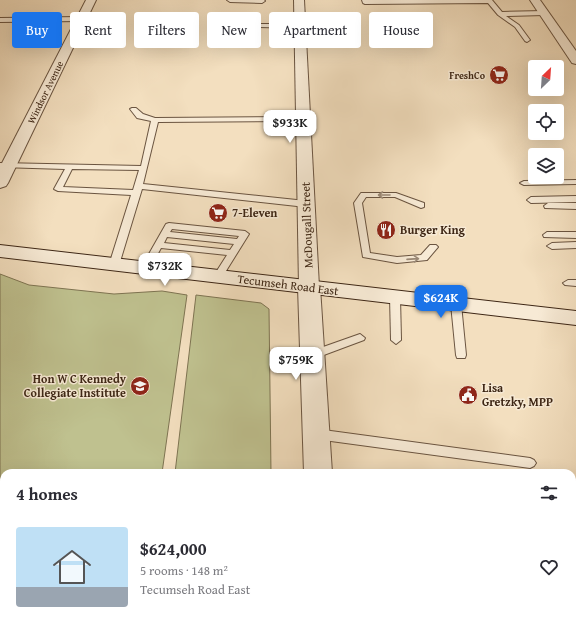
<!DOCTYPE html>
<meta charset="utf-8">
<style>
:root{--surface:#fff;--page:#f7f7f7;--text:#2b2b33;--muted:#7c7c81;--line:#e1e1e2;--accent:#1a73e8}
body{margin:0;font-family:"Gentium Book Plus",serif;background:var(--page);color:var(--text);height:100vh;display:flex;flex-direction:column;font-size:15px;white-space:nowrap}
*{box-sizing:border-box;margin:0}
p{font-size:13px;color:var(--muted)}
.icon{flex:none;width:22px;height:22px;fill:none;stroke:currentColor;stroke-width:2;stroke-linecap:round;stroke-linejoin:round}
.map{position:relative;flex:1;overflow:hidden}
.panel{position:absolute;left:0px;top:469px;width:576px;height:156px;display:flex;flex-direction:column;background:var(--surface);border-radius:12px 12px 0 0;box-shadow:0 4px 16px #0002}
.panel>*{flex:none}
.top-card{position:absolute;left:12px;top:12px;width:552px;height:36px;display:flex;gap:8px}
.needle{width:26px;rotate:25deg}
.controls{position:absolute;left:528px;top:60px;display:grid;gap:8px}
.controls a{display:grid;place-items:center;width:36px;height:36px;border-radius:4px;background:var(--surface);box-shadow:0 4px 16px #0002;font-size:20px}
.price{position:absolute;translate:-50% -34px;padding:0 9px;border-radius:8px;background:#fff;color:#222;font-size:13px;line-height:26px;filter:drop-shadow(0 1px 2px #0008)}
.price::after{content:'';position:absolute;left:50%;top:24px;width:12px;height:9px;margin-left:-6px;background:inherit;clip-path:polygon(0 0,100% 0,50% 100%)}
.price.current{background:var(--accent);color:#fff}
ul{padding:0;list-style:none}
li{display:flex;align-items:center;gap:12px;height:100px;padding:0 16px}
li+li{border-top:1px solid var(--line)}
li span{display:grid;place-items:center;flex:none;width:112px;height:80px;border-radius:4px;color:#555}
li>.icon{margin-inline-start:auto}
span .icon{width:48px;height:48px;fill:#fffc;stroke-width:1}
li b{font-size:17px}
h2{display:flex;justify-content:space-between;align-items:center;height:48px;padding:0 16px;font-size:17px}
.pill{padding:0 14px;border-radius:4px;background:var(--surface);box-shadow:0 4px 16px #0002;font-size:14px;line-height:36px}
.pill.current{background:var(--accent);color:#fff}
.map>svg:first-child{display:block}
</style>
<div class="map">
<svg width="576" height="625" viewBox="0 0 576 625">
<rect width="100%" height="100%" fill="#f3dfbf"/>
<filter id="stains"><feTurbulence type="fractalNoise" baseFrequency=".005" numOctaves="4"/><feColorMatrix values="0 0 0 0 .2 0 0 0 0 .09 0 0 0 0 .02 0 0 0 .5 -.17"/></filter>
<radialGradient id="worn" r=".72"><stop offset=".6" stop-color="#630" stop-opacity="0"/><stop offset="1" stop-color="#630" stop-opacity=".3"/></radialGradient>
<!-- green -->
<g fill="#bfc18f" stroke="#7e7452">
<polygon points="0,274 29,285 114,294 162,291 187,295 162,473 4,473 4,621 142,621 141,625 0,625"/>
<polygon points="196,295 261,303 269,309 271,473 175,473"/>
<rect x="157" y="621" width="115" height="4"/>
</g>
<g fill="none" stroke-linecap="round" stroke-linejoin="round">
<!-- service casing -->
<g stroke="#6a5440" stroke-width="2">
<g id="service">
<polygon points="227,0 264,0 265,1 262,3 230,2"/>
<polygon points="362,0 492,0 502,12 544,11 547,13 544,15 506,16 519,25 530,40 527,42 525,41 515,27 498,15 488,3 365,4 363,3"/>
<polygon points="0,18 81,17 84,19 81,21 0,22"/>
<polygon points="261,24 299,24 302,26 299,28 259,27 258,26"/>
<path d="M132 108H136L143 114 155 118 305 117V121H302L158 122 143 184 306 201 310 204 306 207 142 189 119 265 117 267H111L109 265 131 195 58 191 54 189 65 169 0 167V163L141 166 151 121 137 118 130 109ZM72 169 139 170 133 190 63 187Z"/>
<polygon points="576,180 576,184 524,185 520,183 524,181"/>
<polygon points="361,193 396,193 424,203 424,207 421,208 395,197 366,197 362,203 370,253 397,257 421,255 430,245 436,245 438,247 427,260 397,263 363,257 354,203"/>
<polygon points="576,196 576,202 531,203 527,200 531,197"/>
<polygon points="548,203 576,203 576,209 545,208 544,206"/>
<path d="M169 223 245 231 249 234 221 279 218 280 213 277 227 255 161 248 149 270H143L141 268 166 224ZM172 229 239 236 237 239 170 232ZM167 237 234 244 230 250 164 243Z"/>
<polygon points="547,232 576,232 576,238 544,237 543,235"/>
<polygon points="576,242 576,248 552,249 547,246 552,243"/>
<polygon points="568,280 576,280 576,286 565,285 563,283"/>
<polygon points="395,294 400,297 401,340 396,344 391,340 390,297"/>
<polygon points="456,301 461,304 466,355 465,358 457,358 456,355 451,304"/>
<polygon points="360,334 365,338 364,340 313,359 309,358 308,355 309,352"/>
<polygon points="316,429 530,458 534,460 536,463 534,466 530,468 316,439 312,437 310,434 312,431"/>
</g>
</g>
<!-- minor casing -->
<g stroke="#6a5440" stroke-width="2">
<g id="minor">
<polygon points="86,0 96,0 8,183 6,186 0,188 0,167"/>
<polygon points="294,0 304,0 319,287 316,291 309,293 302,291 299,287"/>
<polygon points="530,0 540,0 576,51 576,64 572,63"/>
</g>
</g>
<!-- tertiary casing -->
<g stroke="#6a5440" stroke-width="2">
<g id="tertiary">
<polygon points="309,280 316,282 320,287 332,473 304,473 298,287 302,282"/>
<rect x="308" y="621" width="32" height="4"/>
</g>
</g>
<!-- secondary casing -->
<g stroke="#3d2615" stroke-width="2">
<polygon id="secondary" points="0,245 576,311 576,325 0,257"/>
</g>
<!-- service -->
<use href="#service" fill="#f7ead5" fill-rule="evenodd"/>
<!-- minor -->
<use href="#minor" fill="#f7ead5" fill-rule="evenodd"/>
<!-- tertiary -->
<use href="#tertiary" fill="#f7ead5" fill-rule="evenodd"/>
<!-- secondary -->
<use href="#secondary" fill="#f7ead5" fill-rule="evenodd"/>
</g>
<!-- one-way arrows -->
<defs><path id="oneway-shaft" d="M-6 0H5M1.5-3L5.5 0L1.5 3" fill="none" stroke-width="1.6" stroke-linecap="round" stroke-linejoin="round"/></defs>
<g stroke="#9a8875">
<use href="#oneway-shaft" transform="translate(384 195) rotate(-180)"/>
<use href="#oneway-shaft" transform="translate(413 259) rotate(-4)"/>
</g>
<!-- icons -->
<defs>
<g id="supermarket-disc" transform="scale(1)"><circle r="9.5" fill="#8f2418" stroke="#f7ead5"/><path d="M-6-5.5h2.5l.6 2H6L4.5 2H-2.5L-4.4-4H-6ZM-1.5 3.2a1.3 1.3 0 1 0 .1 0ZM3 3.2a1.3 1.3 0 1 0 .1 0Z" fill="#fff"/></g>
<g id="restaurant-disc" transform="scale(1)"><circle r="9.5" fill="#8f2418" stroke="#f7ead5"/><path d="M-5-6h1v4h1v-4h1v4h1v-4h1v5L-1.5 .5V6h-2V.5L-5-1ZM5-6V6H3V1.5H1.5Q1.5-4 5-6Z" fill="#fff"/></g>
<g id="school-disc" transform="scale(1)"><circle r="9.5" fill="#8f2418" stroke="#f7ead5"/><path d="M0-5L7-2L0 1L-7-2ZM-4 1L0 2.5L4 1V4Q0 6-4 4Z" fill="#fff"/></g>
<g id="civic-disc" transform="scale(1)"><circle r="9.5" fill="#8f2418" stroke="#f7ead5"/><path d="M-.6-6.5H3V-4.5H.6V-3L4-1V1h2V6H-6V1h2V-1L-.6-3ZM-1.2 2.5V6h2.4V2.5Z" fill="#fff"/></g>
</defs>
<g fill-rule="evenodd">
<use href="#supermarket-disc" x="499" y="75"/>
<use href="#supermarket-disc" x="218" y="213"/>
<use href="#restaurant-disc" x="386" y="230"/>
<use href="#school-disc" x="140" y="386"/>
<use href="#civic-disc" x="468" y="395"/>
</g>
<g text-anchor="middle" stroke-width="3" stroke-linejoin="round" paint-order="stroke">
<!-- far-poi labels -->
<g font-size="10" font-weight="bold" fill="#3d2615" stroke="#f7ead5" text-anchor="end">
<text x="485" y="79">FreshCo</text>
</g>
<!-- far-street labels -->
<g font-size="10" fill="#3d2615" stroke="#f7ead5">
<text transform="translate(45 92) rotate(-64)" y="4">Windsor Avenue</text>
</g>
<!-- poi labels -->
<g font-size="12" font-weight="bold" fill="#3d2615" stroke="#f7ead5" text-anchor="start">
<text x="232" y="217">7-Eleven</text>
<text x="400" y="234">Burger King</text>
<text x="126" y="383" text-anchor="end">Hon W C Kennedy<tspan x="126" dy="14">Collegiate Institute</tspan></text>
<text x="482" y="392">Lisa<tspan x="482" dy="14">Gretzky, MPP</tspan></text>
</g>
<!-- street labels -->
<g font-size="12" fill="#3d2615" stroke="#f7ead5">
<text transform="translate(307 225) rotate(-92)" y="4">McDougall Street</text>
<text transform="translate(288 285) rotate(7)" y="4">Tecumseh Road East</text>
</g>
</g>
<rect width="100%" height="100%" filter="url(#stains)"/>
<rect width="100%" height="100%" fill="url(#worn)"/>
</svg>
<div class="controls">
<a><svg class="needle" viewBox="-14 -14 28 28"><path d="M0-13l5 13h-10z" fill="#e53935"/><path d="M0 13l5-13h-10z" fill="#7c7c81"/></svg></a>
<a><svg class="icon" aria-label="locate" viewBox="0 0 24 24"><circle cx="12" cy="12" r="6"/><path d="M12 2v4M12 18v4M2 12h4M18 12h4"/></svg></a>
<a><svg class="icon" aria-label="layers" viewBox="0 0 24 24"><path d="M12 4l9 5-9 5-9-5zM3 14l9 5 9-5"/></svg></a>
</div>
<b class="price" style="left:290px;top:144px">$933K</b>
<b class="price" style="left:165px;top:287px">$732K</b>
<b class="price current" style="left:441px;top:319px">$624K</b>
<b class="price" style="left:296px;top:381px">$759K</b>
<div class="top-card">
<a class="pill current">Buy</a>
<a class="pill">Rent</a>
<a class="pill">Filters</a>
<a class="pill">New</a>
<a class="pill">Apartment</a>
<a class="pill">House</a>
</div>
<section class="panel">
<h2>4 homes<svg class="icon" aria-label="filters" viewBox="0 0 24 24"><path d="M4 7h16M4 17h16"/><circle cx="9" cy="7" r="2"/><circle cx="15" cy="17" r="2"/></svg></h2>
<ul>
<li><span style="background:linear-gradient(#bfe0f5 75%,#9aa5b1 0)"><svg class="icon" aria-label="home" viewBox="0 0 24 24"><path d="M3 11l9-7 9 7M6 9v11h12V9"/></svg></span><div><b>$624,000</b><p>5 rooms · 148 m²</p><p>Tecumseh Road East</p></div><svg class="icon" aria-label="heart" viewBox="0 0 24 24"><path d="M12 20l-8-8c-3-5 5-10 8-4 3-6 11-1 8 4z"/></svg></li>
</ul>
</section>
</div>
